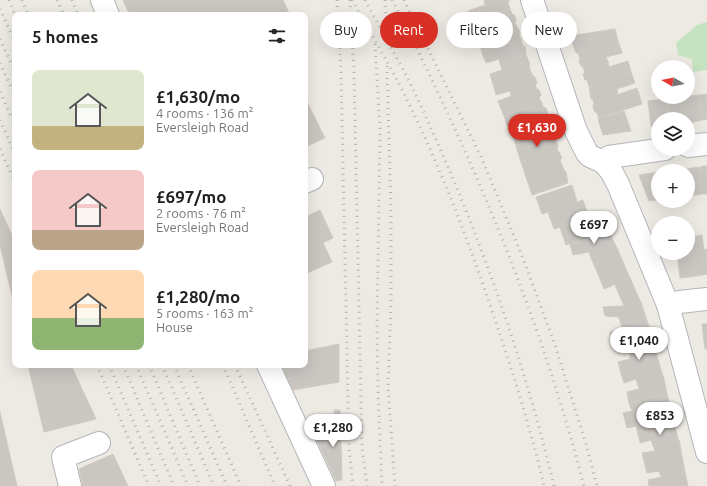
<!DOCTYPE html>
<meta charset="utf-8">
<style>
:root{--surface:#fff;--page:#f2f2f2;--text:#222;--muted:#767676;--accent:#d93025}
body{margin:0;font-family:Ubuntu,sans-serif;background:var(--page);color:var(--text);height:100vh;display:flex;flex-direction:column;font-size:15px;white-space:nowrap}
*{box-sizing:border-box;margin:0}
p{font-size:13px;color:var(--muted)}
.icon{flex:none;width:22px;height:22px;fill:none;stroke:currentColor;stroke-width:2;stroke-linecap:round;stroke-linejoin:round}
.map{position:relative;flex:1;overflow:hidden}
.panel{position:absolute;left:12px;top:12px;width:296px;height:356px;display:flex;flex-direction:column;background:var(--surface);border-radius:8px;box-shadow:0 4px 16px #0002}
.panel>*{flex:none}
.banner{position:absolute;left:320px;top:12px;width:327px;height:36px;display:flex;gap:8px}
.needle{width:26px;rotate:280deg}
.fabs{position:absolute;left:651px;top:60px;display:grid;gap:8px}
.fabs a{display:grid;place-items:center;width:44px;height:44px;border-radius:50%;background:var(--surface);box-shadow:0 4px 16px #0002;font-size:20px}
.price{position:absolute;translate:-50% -34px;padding:0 9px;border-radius:14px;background:#fff;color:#222;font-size:13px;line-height:26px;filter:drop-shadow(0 1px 2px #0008)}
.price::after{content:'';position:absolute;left:50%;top:24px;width:12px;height:9px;margin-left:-6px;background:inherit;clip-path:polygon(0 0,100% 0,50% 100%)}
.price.active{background:var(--accent);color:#fff}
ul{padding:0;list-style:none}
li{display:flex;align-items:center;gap:12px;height:100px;padding:0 20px}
li span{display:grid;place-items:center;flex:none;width:112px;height:80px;border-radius:8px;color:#555}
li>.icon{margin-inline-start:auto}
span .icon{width:48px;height:48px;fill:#fffc;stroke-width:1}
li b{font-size:17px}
h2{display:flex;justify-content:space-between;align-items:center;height:48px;padding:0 20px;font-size:17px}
.chip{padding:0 14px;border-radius:18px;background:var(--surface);box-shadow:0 4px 16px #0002;font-size:14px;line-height:36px}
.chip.active{background:var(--accent);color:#fff}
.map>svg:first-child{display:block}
</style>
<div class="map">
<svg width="707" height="486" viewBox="0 0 707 486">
<rect width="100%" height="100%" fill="#ede9e3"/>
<!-- green -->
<polygon fill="#c5e3c0" points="707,22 707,70 693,72 692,59 678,55 676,43 697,25"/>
<!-- building -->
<g fill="#cac6c2" stroke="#d1cac1">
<polygon points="123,0 142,0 126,7"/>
<polygon points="142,0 283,0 290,15 130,15 126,7"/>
<polygon points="484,0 509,0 508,3 510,9 472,21 468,11 485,5"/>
<polygon points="510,9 512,14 514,15 516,19 515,23 490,32 489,28 475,33 472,21"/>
<polygon points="515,23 520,32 519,35 521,39 482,53 479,42 492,37 490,32"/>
<polygon points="615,29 618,41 576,53 570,36"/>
<polygon points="521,39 523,46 525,46 526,55 500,63 499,59 486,63 482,53"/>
<polygon points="618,41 622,53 606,57 608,62 584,70 583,67 581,66 579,61 580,59 578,53"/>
<polygon points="526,55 530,64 529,66 531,72 493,84 490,74 502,70 500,63"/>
<polygon points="628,61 631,72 589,86 587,80 585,80 583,74 585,72 584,70 608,62 609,67"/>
<polygon points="531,72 533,76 535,77 537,83 535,85 536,87 511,96 510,91 496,95 493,84"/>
<polygon points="631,72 635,83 617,89 618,94 594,103 593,100 591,99 589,86"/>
<polygon points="536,87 537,89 539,90 541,95 539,98 542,103 504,116 498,101"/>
<polygon points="637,88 642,104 599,118 597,113 595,112 593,107 594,103"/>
<polygon points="707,94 707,119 702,120 699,95"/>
<polygon points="699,95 702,120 690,123 688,122 688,119 686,119 683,97"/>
<polygon points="683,97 686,119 669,119 667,99"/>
<polygon points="305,98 325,138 305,147"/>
<polygon points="667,99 669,119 658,119 658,127 651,126 648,101"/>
<polygon points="542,103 543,107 546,108 548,114 547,119 522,127 520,122 507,126 504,116"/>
<polygon points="624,111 631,131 603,135 598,119"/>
<polygon points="547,119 550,121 552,126 550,129 552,134 516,146 511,130"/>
<polygon points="552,134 554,140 556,140 558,146 557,150 521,162 516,146"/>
<polygon points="557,150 559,152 562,158 560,160 562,165 526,177 521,162"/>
<polygon points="562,165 564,170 566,172 568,183 532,195 526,177"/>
<polygon points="703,166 707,166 707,194 702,194 699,168"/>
<polygon points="696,167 699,168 702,194 688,196 688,171 680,171"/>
<polygon points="658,172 658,200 649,201 639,175"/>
<polygon points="572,185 577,202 542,214 536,197"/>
<polygon points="583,200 589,218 554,229 548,212"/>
<polygon points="0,209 15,242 15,309 0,245"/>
<polygon points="320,210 333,238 323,243 332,262 305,274 305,217"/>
<polygon points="596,216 602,234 566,245 560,227"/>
<polygon points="609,232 617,248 591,258 589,252 573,255 570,244"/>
<polygon points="702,235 704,250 707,249 707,274 696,276 691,237"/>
<polygon points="688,237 691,237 696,276 680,278 677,253 688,253"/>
<polygon points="617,248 623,262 598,274 591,258"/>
<polygon points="623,262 630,278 604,289 598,274"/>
<polygon points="630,278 642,305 624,306 615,285"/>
<polygon points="642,305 646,318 621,324 619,317 605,316 603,307"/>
<polygon points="646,318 651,332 613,343 610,332 622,329 621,324"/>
<polygon points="702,324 707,324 707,349 705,349"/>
<polygon points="651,332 655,348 630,355 628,348 615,351 613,343"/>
<polygon points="339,344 339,382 293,390 281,365 305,365 305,351"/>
<polygon points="655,348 659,363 621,373 618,362 630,359 630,355"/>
<polygon points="659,363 664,379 638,385 636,379 624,383 621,373"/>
<polygon points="28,365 71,365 96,419 44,432"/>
<polygon points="664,379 667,394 629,403 627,392 639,389 638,385"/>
<polygon points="667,394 671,410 625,420 623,413 632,411 629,403"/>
<polygon points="334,410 340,410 342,480 336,481 314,434 335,434"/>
<polygon points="671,410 675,426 638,434 636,426 627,428 625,420"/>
<polygon points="0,412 17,486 0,486"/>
<polygon points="675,426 678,440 653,446 651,440 640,443 638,434"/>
<polygon points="679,440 682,456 645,465 642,453 655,451 653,445"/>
<polygon points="113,454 128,486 83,486 79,469"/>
<polygon points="682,456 685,472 661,477 659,471 647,473 645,465"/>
<polygon points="685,472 688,486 649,486 648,480"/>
</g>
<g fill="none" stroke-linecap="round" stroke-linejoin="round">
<!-- minor casing -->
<g stroke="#b3b6b9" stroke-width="24">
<g id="minor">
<polyline points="102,0 108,15"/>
<polyline points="532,0 576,131 587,153 590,156 603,162 611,171 618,184 668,305 707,452"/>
<polyline points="688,146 707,144"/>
<polyline points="603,162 609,157 665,149"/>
<polyline points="305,182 312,179"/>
<polyline points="668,305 679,302 707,299"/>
<polyline points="268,365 324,486"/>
<polyline points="70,486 63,457 99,443"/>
</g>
</g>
<!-- minor -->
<use href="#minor" stroke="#fff" stroke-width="22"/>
<!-- rail -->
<g stroke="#b1b2b3" stroke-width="3" stroke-dasharray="1 5" stroke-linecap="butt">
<polyline points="9,0 15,15"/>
<polyline points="22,0 28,15"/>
<polyline points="57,0 64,15"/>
<polyline points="72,0 78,15"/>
<polyline points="337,0 341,71 349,448 353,486"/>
<polyline points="350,0 354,71 362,448 367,486"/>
<path d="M352 0C373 37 395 74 413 112 445 179 472 250 495 320 514 375 531 430 544 486"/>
<path d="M365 0C380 28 397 57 411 85 472 213 521 348 554 486"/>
<polyline points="385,0 387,38"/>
<path d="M392 0C412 37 430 76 448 114 504 234 551 358 584 486"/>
<polyline points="404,0 482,159 522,256 554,342 586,444 597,486"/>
<polyline points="0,9 15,42"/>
<polyline points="0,39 15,72"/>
<polyline points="375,44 380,130 377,330 378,391 382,486"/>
<polyline points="0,63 15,96"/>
<polyline points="387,66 391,211 391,305 388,387 395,486"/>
<polyline points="0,92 15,125"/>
<polyline points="0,120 15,154"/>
<polyline points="0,149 15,182"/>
<polyline points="97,365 149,486"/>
<polyline points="109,365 161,486"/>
<polyline points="123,365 174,486"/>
<polyline points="136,365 188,486"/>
<polyline points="149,365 200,486"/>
<polyline points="162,365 214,486"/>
<polyline points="174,365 227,486"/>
<polyline points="188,365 241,486"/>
<polyline points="223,365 275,486"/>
<polyline points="235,365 290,486"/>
</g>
</g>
</svg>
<div class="fabs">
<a><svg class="needle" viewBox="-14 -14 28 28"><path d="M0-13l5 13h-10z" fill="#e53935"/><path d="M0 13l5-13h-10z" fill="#767676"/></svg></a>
<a><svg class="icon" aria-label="layers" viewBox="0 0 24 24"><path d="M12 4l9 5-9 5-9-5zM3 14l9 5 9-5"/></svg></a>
<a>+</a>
<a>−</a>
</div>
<b class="price active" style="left:537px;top:148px">£1,630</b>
<b class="price" style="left:594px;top:245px">£697</b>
<b class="price" style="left:639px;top:361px">£1,040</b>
<b class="price" style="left:660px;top:436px">£853</b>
<b class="price" style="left:333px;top:448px">£1,280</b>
<div class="banner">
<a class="chip">Buy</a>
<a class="chip active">Rent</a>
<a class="chip">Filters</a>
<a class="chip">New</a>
</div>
<section class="panel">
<h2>5 homes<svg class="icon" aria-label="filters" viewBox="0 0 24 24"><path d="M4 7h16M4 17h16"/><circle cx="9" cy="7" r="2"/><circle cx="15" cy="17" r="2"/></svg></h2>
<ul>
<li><span style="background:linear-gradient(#dfe7d0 70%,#c2b280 0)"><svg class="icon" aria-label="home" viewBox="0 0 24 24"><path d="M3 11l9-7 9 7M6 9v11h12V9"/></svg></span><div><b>£1,630/mo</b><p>4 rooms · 136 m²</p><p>Eversleigh Road</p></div></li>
<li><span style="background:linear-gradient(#f6c9c9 75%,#b9a48a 0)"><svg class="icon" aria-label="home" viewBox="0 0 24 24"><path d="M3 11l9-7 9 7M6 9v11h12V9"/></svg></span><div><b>£697/mo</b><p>2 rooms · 76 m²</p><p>Eversleigh Road</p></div></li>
<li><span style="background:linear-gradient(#ffd9b3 60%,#8fb573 0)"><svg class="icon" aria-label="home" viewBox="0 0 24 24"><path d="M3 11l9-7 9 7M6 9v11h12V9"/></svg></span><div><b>£1,280/mo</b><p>5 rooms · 163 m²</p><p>House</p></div></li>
</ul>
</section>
</div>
